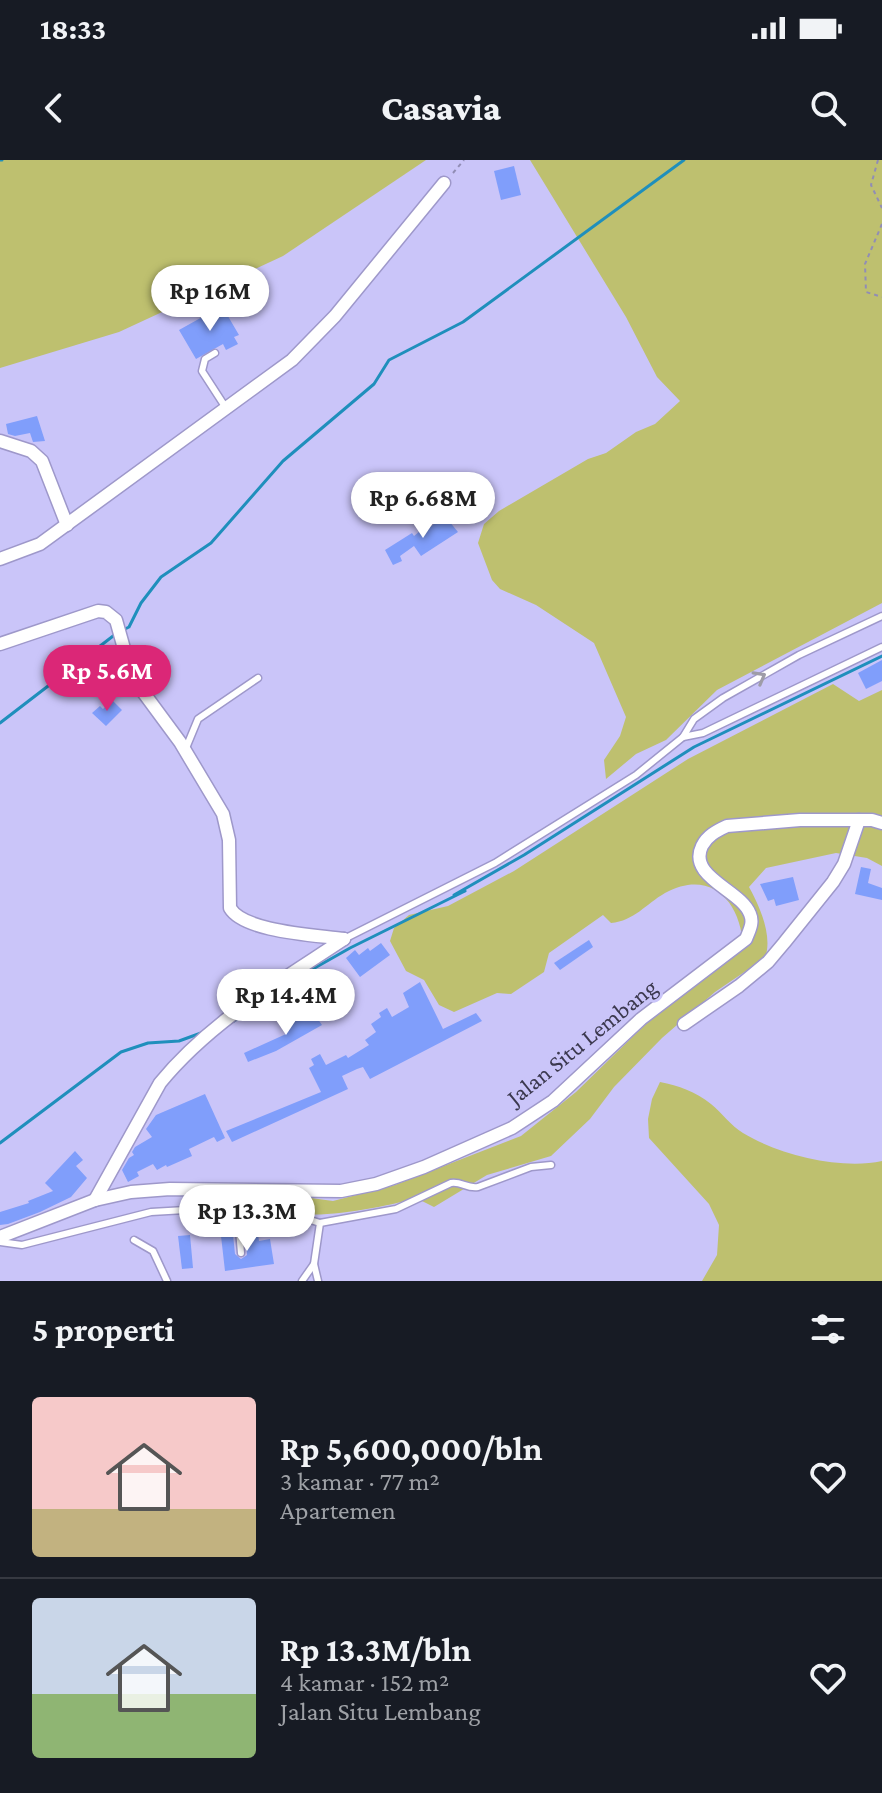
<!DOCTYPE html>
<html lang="id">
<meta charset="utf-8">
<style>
:root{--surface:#171b24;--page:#242831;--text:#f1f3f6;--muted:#9ea1a6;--line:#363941;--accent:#db2777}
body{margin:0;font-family:"Crimson Pro",serif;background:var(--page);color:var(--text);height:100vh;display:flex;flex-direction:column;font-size:30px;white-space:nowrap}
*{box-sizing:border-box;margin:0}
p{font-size:26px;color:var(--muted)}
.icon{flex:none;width:44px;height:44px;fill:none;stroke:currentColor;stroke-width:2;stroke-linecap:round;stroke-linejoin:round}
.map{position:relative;height:1121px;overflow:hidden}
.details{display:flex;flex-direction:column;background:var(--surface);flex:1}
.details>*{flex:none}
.price{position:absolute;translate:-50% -68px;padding:0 18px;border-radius:28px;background:#fff;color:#222;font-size:26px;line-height:52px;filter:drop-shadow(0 2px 4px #0008)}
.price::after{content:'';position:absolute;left:50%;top:48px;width:24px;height:18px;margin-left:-12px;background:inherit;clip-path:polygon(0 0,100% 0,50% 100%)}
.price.on{background:var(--accent);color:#fff}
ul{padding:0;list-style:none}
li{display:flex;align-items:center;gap:24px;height:200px;padding:0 32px}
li+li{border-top:2px solid var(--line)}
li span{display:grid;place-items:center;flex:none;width:224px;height:160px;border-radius:8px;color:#555}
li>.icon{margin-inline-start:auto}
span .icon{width:96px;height:96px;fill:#fffc;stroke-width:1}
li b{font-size:34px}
h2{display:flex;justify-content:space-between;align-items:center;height:96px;padding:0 32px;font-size:34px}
.status{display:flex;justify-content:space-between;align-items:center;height:56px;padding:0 40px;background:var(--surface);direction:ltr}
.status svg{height:22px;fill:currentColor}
header{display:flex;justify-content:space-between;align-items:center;height:104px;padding:0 32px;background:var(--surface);font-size:36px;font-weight:800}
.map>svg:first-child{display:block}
</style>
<div class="status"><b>18:33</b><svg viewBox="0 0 49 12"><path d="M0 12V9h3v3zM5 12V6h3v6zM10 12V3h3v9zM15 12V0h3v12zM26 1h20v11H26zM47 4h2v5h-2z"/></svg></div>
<header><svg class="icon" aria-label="back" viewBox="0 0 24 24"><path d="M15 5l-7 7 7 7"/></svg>Casavia<svg class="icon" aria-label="search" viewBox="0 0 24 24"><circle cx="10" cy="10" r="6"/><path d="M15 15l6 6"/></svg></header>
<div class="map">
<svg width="882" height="1121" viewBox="0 0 882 1121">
<rect width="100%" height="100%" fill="#cac5f9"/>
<!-- green -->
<g fill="#bec06f">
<polygon points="0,0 426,0 283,96 119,172 0,208"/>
<polygon points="530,0 882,0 882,443 717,530 666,580 636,594 606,619 604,600 620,576 626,557 594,483 536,445 500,429 492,420 478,383 484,364 499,351 588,299 606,293 636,272 655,264 680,241 657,217 626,157"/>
<path d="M833 524 859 541 882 530V706L867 698 836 693 766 708 749 727C760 747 773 776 765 798L715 832 662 878 614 927 590 959 551 996 487 1015 434 1047 416 1038C395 1045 311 1062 292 1051 287 1048 288 1045 287 1041L311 1038 333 1041 395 1025 521 976 576 932 658 852 743 786C741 742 711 708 665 733 646 744 634 761 611 763L603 755 549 793 544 812 511 834 497 833 454 852 439 845 424 820 406 811 390 781 394 768 409 755 448 746 514 711 688 599Z"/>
<path d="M660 922C679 926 695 931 711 944 722 953 731 966 743 973 779 995 841 1010 882 1001V1121H702L717 1095 719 1065 709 1044 649 978 648 959 652 939Z"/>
</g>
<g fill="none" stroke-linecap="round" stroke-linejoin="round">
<!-- stream -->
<g stroke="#1f8fbc" stroke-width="3">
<polyline points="0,0 2,0"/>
<polyline points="123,470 129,467 141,443 161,417 211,383 283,301 374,224 389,200 463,162 684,0"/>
<polyline points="0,563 117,473"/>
<polyline points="234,861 297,818 350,788 465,731 454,735 524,695 694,587 882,496"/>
<polyline points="0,983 121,892 148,883 179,881 201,873"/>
</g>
</g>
<!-- building -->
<g fill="#809efb">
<polygon points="514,6 521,35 501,40 494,11"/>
<polygon points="222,146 239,175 234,177 238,184 226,190 223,184 196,199 179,170"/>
<polygon points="37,256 45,281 33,282 30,273 15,276 8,274 6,264"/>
<polygon points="444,355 458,372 421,396 414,386 400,396 402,401 393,405 385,390 412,373 414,376 425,367 427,370"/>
<polygon points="882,500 882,521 866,529 858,513"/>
<polygon points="112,540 122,550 106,566 92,553 100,546 103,549"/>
<polygon points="861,707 871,709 868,723 882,728 882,740 855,734"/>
<polygon points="793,717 799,740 776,746 774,739 768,741 760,724"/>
<polygon points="589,780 593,787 560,810 554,803"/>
<polygon points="381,783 390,795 360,817 346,798 355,790 359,795 368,788 370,791"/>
<polygon points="420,822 443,869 476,853 482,861 370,919 363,907 357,909 342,916 348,929 232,982 226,971 321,932 309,908 314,905 311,899 320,894 326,905 346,895 348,898 369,885 365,880 376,872 371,864 381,857 379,853 387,848 392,857 409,847 403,833"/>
<polygon points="313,852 322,865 276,891 248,902 244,893 286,874 282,867"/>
<polygon points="205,934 225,978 217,982 214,977 189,989 192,996 167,1007 166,1005 157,1010 153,1004 137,1012 139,1016 128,1022 122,1010 129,998 134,995 132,992 135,987 152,977 146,969 156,955"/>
<polygon points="75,991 83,1000 76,1006 87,1018 71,1037 40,1052 8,1064 0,1065 0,1052 29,1043 28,1041 53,1031 45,1023"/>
<polygon points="258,1074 259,1081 270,1079 274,1104 225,1111 221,1076 233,1075 235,1094 241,1099 247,1095 246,1076"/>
<polygon points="190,1075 193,1108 182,1109 178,1076"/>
</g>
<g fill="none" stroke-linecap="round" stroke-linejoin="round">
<!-- lane casing -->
<g stroke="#9e98ca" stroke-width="9">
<g id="lane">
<polyline points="215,193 205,199 202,211 226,248"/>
<polyline points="683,577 703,573 882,487"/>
<polyline points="186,588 198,559 258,518"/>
<polyline points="344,779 495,703 636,615 683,577 694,559 723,538 799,495 882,456"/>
<polyline points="237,1047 241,1093"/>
<path d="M320 1063 396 1049 451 1023C461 1021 467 1029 478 1027L531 1007 551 1005"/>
<polyline points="134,1080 153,1091 167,1121"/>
<polyline points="0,1082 22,1085 151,1052 237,1047 275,1049 320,1063 314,1104 318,1121"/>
<polyline points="302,1121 314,1104"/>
</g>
</g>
<!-- street casing -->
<g stroke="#9e98ca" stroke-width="15">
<g id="street">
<polyline points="0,281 31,291 42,301 67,365"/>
<polyline points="0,399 40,384 292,200 335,156 444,23"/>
<path d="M0 484 98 451 106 452 116 460 132 517 180 582 223 654 229 680 230 748C244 772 316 775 344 779"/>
<polyline points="684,864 739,826 768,802 784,783 833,722 844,704 859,660"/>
<path d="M95 1040 160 923C210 862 279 822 344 779"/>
<path d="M0 1077 95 1040 131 1032 170 1029 341 1031 376 1024 424 1007 512 968 553 941 641 859 746 779C749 771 754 763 750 754 741 730 687 717 702 686 707 676 716 671 727 666L800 660H872L882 663"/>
</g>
</g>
<!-- path -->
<g stroke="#918db5" stroke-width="2" stroke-dasharray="4 4" stroke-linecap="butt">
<polyline points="878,0 871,25 882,48"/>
<polyline points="453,13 464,0"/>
<polyline points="882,64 865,104 866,132 882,137"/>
</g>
<!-- lane -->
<use href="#lane" stroke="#fff" stroke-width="6"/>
<!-- street -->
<use href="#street" stroke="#fff" stroke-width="12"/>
</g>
<!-- one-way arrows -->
<defs><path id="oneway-chevron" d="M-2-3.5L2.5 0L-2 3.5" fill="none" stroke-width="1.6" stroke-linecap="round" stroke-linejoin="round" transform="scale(2)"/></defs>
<use stroke="#9e9ca7" href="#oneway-chevron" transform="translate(760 517) rotate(-29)"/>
<g text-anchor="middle" stroke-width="6" stroke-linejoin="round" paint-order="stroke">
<!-- street labels -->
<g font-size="24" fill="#3c394f" stroke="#cac5f9">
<text transform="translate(582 882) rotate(-39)" y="8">Jalan Situ Lembang</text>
</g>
</g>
</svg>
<b class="price" style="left:210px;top:173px">Rp 16M</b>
<b class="price" style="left:423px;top:380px">Rp 6.68M</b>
<b class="price on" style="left:107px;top:553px">Rp 5.6M</b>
<b class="price" style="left:286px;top:877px">Rp 14.4M</b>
<b class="price" style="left:247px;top:1093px">Rp 13.3M</b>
</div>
<section class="details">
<h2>5 properti<svg class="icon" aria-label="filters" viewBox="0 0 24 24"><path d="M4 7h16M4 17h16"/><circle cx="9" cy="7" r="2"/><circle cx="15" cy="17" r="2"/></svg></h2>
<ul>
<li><span style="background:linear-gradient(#f6c9c9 70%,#c2b280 0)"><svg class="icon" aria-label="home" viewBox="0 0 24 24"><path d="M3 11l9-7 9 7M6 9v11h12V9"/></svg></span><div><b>Rp 5,600,000/bln</b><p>3 kamar · 77 m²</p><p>Apartemen</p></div><svg class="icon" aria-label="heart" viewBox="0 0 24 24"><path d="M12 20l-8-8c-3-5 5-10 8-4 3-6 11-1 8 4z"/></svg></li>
<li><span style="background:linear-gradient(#c9d6e8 60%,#8fb573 0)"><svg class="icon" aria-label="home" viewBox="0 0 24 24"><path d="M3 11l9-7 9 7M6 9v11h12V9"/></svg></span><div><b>Rp 13.3M/bln</b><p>4 kamar · 152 m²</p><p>Jalan Situ Lembang</p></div><svg class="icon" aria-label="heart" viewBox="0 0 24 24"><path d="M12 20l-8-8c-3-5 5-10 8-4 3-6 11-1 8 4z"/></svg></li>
</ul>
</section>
